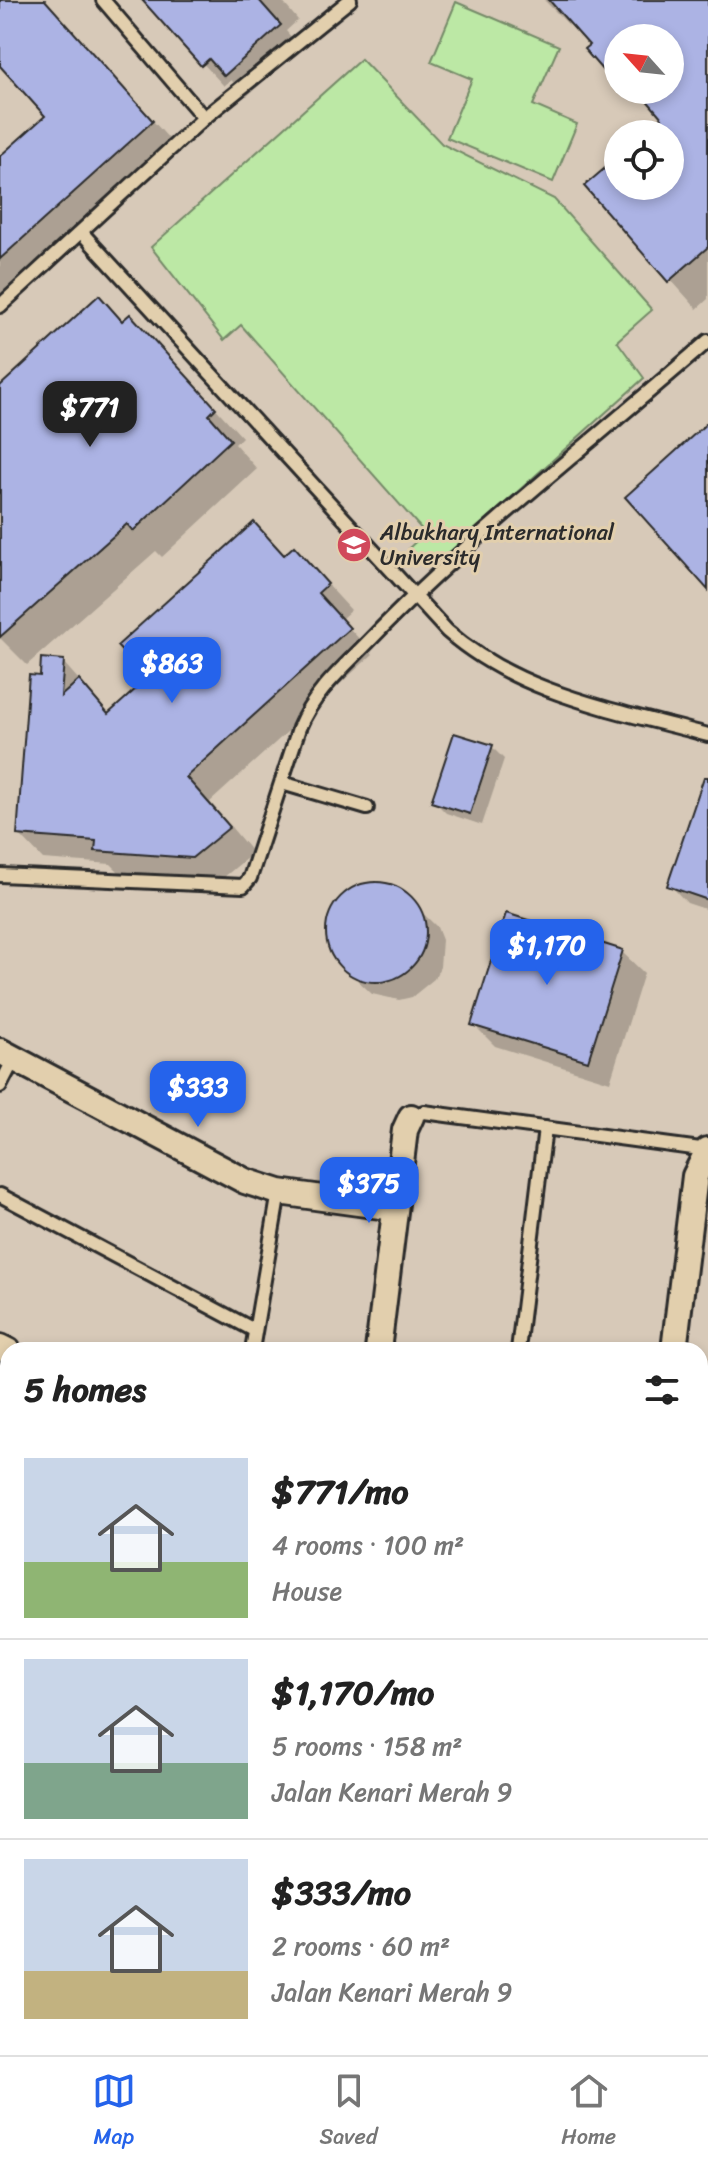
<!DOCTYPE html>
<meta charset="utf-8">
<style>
:root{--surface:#fff;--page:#f6f6f6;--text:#222;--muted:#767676;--line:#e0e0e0;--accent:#2563eb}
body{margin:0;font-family:Sriracha,sans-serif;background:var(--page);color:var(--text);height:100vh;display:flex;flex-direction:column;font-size:30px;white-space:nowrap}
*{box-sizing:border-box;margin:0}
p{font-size:26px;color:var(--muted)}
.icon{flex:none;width:44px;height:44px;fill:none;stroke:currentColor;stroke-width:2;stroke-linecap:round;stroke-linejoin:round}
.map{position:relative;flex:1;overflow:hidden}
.details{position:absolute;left:0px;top:1342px;width:708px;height:714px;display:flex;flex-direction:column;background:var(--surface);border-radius:24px 24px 0 0;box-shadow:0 4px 12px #0003}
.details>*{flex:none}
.needle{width:52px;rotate:297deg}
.tools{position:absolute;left:604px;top:24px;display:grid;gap:16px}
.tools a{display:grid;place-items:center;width:80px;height:80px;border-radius:50%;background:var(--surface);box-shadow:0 4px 12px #0003;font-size:40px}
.price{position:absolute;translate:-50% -68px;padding:0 18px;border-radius:16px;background:var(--accent);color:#fff;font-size:26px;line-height:52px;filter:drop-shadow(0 2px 4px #0008)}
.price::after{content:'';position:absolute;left:50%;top:48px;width:24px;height:18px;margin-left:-12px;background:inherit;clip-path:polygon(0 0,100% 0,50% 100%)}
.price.on{background:#222;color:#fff}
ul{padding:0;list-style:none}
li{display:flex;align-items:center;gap:24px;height:200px;padding:0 24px}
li+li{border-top:2px solid var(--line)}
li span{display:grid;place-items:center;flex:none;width:224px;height:160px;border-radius:0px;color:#555}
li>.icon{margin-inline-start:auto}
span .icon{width:96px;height:96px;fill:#fffc;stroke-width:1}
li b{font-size:34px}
h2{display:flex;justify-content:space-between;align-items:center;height:96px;padding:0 24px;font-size:34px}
.tab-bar{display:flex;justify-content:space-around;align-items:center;height:112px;border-top:2px solid var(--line);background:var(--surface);font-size:22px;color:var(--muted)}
.tab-bar a{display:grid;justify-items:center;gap:4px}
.tab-bar .on{color:var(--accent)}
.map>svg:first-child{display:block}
</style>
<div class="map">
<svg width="708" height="2055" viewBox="0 0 708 2055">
<rect width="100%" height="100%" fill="#d7c9b8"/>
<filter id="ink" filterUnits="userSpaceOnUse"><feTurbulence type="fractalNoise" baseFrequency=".0125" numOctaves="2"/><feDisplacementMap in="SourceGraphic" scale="16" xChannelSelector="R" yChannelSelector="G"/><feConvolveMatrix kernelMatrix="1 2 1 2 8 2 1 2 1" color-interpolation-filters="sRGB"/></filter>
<g filter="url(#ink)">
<!-- green -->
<g fill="#bce8a5" stroke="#748a68" stroke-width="2">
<polygon points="456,2 559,46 533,105 577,124 553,182 447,138 472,79 431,62"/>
<polygon points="361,59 442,144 554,199 652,310 617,341 644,378 446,556 424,566 409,548 425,533 241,325 224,340 151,247"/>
</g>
<!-- shadow -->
<g fill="#0003">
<polygon points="0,0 45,0 179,150 6,306 0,300 0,159 48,116 0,63"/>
<polygon points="144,0 281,0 298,20 286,31 301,48 247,96 231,80 224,86"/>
<polygon points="544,0 708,0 708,299 697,309 587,186 618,159 618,186 670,186 670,134 647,134 665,118 641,91 633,98 626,90 670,90 670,38 618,38 618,83 572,22 569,25"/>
<polygon points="123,323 158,345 242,437 235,444 257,469 162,557 156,551 27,665 0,638 0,389"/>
<polygon points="294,548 351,610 341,619 373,654 210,802 253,853 218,882 122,875 111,864 43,859 19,834 42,678 63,662 110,715"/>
<polygon points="492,747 504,759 482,825 446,813 434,801"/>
<polygon points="708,795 708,910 687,903 670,885"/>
<polygon points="371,884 398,889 437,927 442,940 440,967 434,979 412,997 399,1000 372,994 333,957 327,930 330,916 346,894"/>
<polygon points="622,952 644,973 610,1082 495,1046 473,1024"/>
</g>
<!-- building -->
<g fill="#acb3e4" stroke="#2b2b2b" stroke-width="2">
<polygon points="0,0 45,0 153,121 0,259 0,156 45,116 0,66"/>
<polygon points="142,0 259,0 281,25 224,76 209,59 201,66"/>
<polygon points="549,0 708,0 708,247 668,282 584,186 618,157 618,186 670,186 670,134 644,134 662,118 638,90 670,90 670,38 618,38 618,60 604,72 584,49 589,45"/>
<polygon points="99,295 122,321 130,314 216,408 209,415 231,440 133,531 127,524 0,637 0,386"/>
<polygon points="708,422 708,590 625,497"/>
<polygon points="254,522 284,555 294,546 328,584 318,593 350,628 186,777 230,827 192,858 95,851 96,841 17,835 29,675 40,676 41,658 64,660 61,696 79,680 108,714 147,679 117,646"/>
<polygon points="454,733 493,745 470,814 431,802"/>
<polygon points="704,777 708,777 708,900 667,886"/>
<circle cx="376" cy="932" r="50"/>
<polygon points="506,913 623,950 588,1061 471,1025"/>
</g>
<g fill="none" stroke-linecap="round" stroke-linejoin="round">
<!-- service casing -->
<g stroke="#2b2b2b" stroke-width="18">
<g id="service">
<polyline points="103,0 204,118"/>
<path d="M82 233 447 631C520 695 617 710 708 735"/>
<polyline points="0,306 204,118 350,0"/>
<polyline points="282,783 367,808"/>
<path d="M0 875 243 886 250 878 299 728C314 692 344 667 371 639 475 532 596 439 708 341"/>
<polyline points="0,1086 14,1059"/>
<polyline points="411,1117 424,1112 708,1150"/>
<polyline points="0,1195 254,1330"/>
<polyline points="252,1350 279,1192"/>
<polyline points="518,1350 545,1128"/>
</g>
</g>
<!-- minor casing -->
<g stroke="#2b2b2b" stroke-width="30">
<g id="minor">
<polyline points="0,1051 245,1181 279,1192 395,1208"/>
<polyline points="0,1347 8,1351"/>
<polyline points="378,1350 405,1130 411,1117"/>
<polyline points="674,1350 695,1176 708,1150"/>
<polyline points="0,1647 8,1649"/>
<polyline points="700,1660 708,1604"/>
<polyline points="700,1811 708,1814"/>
<polyline points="51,2055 52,2053"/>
<polyline points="610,2055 610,2048"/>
</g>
</g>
<!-- service -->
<use href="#service" stroke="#e2cfad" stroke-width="12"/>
<!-- minor -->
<use href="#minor" stroke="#e2cfad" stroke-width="24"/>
</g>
</g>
<!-- icons -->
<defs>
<g id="university-disc" transform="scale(1.8)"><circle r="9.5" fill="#d1495b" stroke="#e2cfad"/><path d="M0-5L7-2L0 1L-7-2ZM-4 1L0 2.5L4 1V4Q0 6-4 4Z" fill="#fff"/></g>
</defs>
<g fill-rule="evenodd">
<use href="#university-disc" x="354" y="545"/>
</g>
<g text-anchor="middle" stroke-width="6" stroke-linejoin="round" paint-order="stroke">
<!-- poi labels -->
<g font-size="22" fill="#2b2b2b" stroke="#e2cfad" text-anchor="start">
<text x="380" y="540">Albukhary International<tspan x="380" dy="25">University</tspan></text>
</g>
</g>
</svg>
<div class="tools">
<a><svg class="needle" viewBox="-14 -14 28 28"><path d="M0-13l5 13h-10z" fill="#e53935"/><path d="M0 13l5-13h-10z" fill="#767676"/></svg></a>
<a><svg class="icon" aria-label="locate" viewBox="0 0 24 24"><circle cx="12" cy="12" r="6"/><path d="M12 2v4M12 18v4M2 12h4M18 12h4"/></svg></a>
</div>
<b class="price on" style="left:90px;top:449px">$771</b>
<b class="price" style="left:172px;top:705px">$863</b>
<b class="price" style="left:547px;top:987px">$1,170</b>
<b class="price" style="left:198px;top:1129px">$333</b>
<b class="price" style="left:369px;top:1225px">$375</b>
<section class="details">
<h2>5 homes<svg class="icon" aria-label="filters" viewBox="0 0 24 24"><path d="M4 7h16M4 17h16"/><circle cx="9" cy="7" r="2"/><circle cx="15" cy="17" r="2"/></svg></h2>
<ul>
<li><span style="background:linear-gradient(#c9d6e8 65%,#8fb573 0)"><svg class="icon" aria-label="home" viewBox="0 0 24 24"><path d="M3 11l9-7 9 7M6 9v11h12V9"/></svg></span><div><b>$771/mo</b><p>4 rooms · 100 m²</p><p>House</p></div></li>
<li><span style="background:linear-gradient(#c9d6e8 65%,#7fa58c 0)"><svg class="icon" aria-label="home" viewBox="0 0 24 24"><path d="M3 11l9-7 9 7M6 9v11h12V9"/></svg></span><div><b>$1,170/mo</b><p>5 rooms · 158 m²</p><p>Jalan Kenari Merah 9</p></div></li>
<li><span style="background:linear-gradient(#c9d6e8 70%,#c2b280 0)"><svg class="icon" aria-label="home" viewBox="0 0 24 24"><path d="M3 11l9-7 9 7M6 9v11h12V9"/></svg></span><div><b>$333/mo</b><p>2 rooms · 60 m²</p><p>Jalan Kenari Merah 9</p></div></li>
</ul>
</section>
</div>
<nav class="tab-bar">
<a class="on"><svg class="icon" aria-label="map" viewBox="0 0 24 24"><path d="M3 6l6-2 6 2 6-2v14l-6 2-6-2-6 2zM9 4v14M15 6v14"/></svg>Map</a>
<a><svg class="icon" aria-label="saved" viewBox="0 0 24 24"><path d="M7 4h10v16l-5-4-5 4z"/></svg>Saved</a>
<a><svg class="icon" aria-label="home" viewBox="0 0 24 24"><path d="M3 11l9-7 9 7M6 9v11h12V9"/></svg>Home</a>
</nav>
